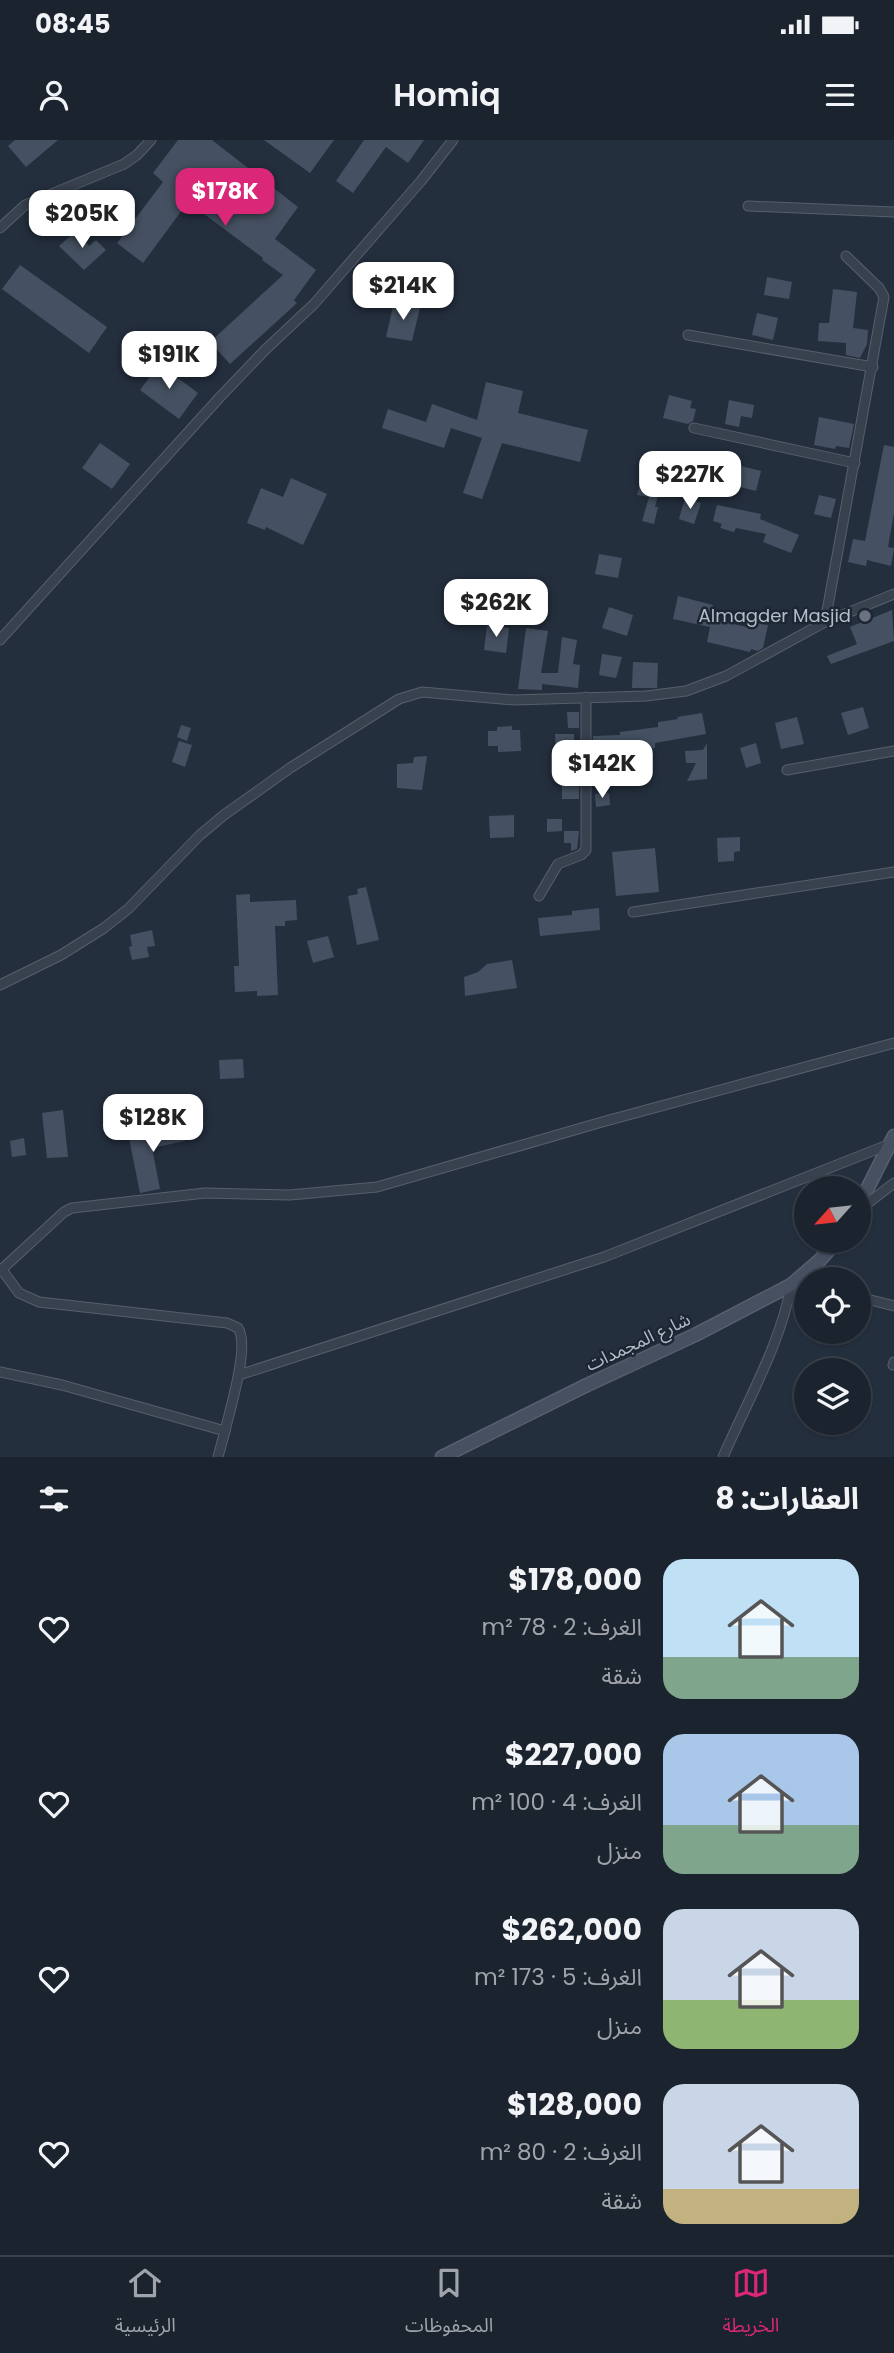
<!DOCTYPE html>
<html lang="ar">
<meta charset="utf-8">
<style>
:root{--surface:#1b232e;--page:#282f3a;--text:#f1f3f6;--muted:#a0a4aa;--line:#39404a;--accent:#db2777}
body{margin:0;font-family:Poppins,"Noto Sans Arabic",sans-serif;background:var(--page);color:var(--text);direction:rtl;height:100vh;display:flex;flex-direction:column;font-size:26px;white-space:nowrap}
*{box-sizing:border-box;margin:0}
p{font-size:23px;color:var(--muted)}
.icon{flex:none;width:38px;height:38px;fill:none;stroke:currentColor;stroke-width:2;stroke-linecap:round;stroke-linejoin:round}
.map{position:relative;height:1317px;overflow:hidden;direction:ltr}
.side{display:flex;flex-direction:column;background:var(--surface);flex:1}
.side>*{flex:none}
.needle{width:46px;rotate:243deg}
.fabs{position:absolute;left:794px;top:1036px;display:grid;gap:14px}
.fabs a{display:grid;place-items:center;width:77px;height:77px;border-radius:50%;background:var(--surface);box-shadow:0 2px 5px #0004,0 0 0 2px var(--line);font-size:35px}
.price{position:absolute;translate:-50% -60px;padding:0 16px;border-radius:14px;background:#fff;color:#222;font-size:23px;line-height:46px;filter:drop-shadow(0 2px 4px #0008)}
.price::after{content:'';position:absolute;left:50%;top:42px;width:21px;height:16px;margin-left:-10px;background:inherit;clip-path:polygon(0 0,100% 0,50% 100%)}
.price.active{background:var(--accent);color:#fff}
ul{padding:0;list-style:none}
li{display:flex;align-items:center;gap:21px;height:175px;padding:0 35px}
li span{display:grid;place-items:center;flex:none;width:196px;height:140px;border-radius:21px;color:#555}
li>.icon{margin-inline-start:auto}
span .icon{width:84px;height:84px;fill:#fffc;stroke-width:1}
li b{font-size:30px}
h2{display:flex;justify-content:space-between;align-items:center;height:84px;padding:0 35px;font-size:30px}
.status{display:flex;justify-content:space-between;align-items:center;height:49px;padding:0 35px;background:var(--surface);direction:ltr}
.status svg{height:19px;fill:currentColor}
header{display:flex;justify-content:space-between;align-items:center;height:91px;padding:0 35px;background:var(--surface);font-size:32px;font-weight:600}
.tabs{display:flex;justify-content:space-around;align-items:center;height:98px;border-top:2px solid var(--line);background:var(--surface);font-size:19px;color:var(--muted)}
.tabs a{display:grid;justify-items:center;gap:4px}
.tabs .active{color:var(--accent)}
.map>svg:first-child{display:block}
</style>
<div class="status"><b>08:45</b><svg viewBox="0 0 49 12"><path d="M0 12V9h3v3zM5 12V6h3v6zM10 12V3h3v9zM15 12V0h3v12zM26 1h20v11H26zM47 4h2v5h-2z"/></svg></div>
<header><svg class="icon" aria-label="menu" viewBox="0 0 24 24"><path d="M4 6h16M4 12h16M4 18h16"/></svg>Homiq<svg class="icon" aria-label="person" viewBox="0 0 24 24"><circle cx="12" cy="8" r="4"/><path d="M4 21q1-7 8-7t8 7"/></svg></header>
<div class="map">
<svg width="894" height="1317" viewBox="0 0 894 1317">
<rect width="100%" height="100%" fill="#242f3e"/>
<!-- building -->
<g fill="#455162">
<polygon points="15,0 58,0 26,27 8,6"/>
<polygon points="178,0 212,0 298,67 275,99 316,130 294,160 297,163 230,224 210,202 283,135 262,120 263,118 188,62 143,123 117,103 163,42 153,33"/>
<polygon points="264,0 334,0 310,33"/>
<polygon points="364,0 424,0 408,23 386,7 353,53 336,41"/>
<polygon points="76,91 89,106 96,100 106,110 84,130 59,106"/>
<polygon points="20,125 107,187 89,213 2,149"/>
<polygon points="767,137 792,142 789,159 764,155"/>
<polygon points="833,149 857,152 853,188 868,190 867,204 860,218 846,215 846,203 818,201 819,183 829,183"/>
<polygon points="394,162 420,168 412,201 386,197"/>
<polygon points="757,173 778,178 773,200 752,195"/>
<polygon points="159,224 198,253 179,279 140,250"/>
<polygon points="486,242 523,251 518,273 588,290 580,322 502,303 482,359 463,353 482,298 451,288 444,308 382,288 388,269 426,282 432,264 477,280"/>
<polygon points="669,255 692,261 690,268 696,269 693,281 688,284 663,278"/>
<polygon points="729,260 754,265 752,278 741,276 739,287 725,284"/>
<polygon points="819,277 854,284 849,308 836,306 835,309 814,305"/>
<polygon points="100,303 130,324 112,349 82,328"/>
<polygon points="884,305 894,307 894,373 888,407 894,408 891,426 867,420 866,426 848,422 853,399 865,401"/>
<polygon points="729,323 761,331 756,351 724,343"/>
<polygon points="642,335 661,342 655,367 658,367 654,384 642,381 649,357 637,355"/>
<polygon points="291,338 327,354 303,405 266,387 265,390 247,383 261,348 283,357"/>
<polygon points="819,355 836,359 831,378 814,374"/>
<polygon points="685,358 701,363 694,384 679,379"/>
<polygon points="717,365 761,374 760,379 799,395 791,413 763,402 766,394 736,388 734,392 720,388 722,384 713,381"/>
<polygon points="599,414 622,418 618,438 595,434"/>
<polygon points="678,456 713,465 710,479 747,487 748,481 768,485 763,508 758,511 751,509 750,512 707,502 710,487 673,479"/>
<polygon points="609,467 633,475 627,496 602,488"/>
<polygon points="892,470 894,501 831,524 827,516 857,504 850,487"/>
<polygon points="487,485 509,488 506,513 484,510"/>
<polygon points="526,488 548,491 541,533 558,533 562,497 577,500 573,524 580,525 578,548 542,544 542,550 518,549"/>
<polygon points="602,514 622,517 616,538 599,535"/>
<polygon points="633,522 658,523 657,548 632,548"/>
<polygon points="863,567 869,588 848,595 841,573"/>
<polygon points="567,572 579,572 579,588 568,588"/>
<polygon points="702,573 706,594 655,603 655,608 627,611 628,614 593,614 593,596 620,595 620,592 658,587 658,582 678,579 677,577"/>
<polygon points="797,577 804,604 781,609 775,583"/>
<polygon points="181,585 191,588 187,601 177,597"/>
<polygon points="512,586 512,590 520,590 521,611 498,612 498,606 488,606 488,591 497,591 497,587"/>
<polygon points="555,594 574,594 574,620 556,620"/>
<polygon points="179,601 192,605 185,627 172,622"/>
<polygon points="707,603 707,639 687,641 696,623 686,623 685,611 703,610"/>
<polygon points="756,603 761,623 746,628 740,608"/>
<polygon points="427,616 422,650 397,648 397,624 413,623 414,617"/>
<rect x="562" y="637" width="17" height="22"/>
<polygon points="609,653 610,665 596,667 595,654"/>
<polygon points="514,675 514,697 490,698 489,676"/>
<polygon points="547,679 562,679 562,691 547,692"/>
<polygon points="564,691 579,691 577,709 571,711 571,703 564,703"/>
<polygon points="740,697 740,711 734,712 734,721 718,722 717,698"/>
<polygon points="655,708 659,752 616,756 612,712"/>
<polygon points="366,747 379,800 357,805 348,756 358,754 357,749"/>
<polygon points="250,754 250,762 296,760 297,780 285,781 285,786 275,786 278,855 257,856 257,851 235,852 234,826 239,826 236,755"/>
<polygon points="599,768 600,790 540,796 538,778 572,775 572,771"/>
<polygon points="152,790 155,806 147,807 149,817 132,820 129,807 132,806 130,795"/>
<polygon points="328,796 334,817 313,823 307,801"/>
<polygon points="512,820 517,848 465,856 464,837 478,832 487,824"/>
<polygon points="243,919 244,938 220,939 219,920"/>
<polygon points="63,970 68,1017 47,1018 42,973"/>
<polygon points="181,981 185,1001 152,1008 160,1049 140,1053 129,998 165,991 164,984"/>
<polygon points="24,998 26,1015 12,1017 10,1001"/>
</g>
<g fill="none" stroke-linecap="round" stroke-linejoin="round">
<!-- street casing -->
<g stroke="#565f6c" stroke-width="11">
<g id="street">
<polyline points="748,66 894,72"/>
<polyline points="0,88 25,65 124,24 137,15 151,0"/>
<polyline points="688,195 873,227"/>
<polyline points="694,288 855,323"/>
<polyline points="825,482 884,157 879,148 846,116"/>
<polyline points="0,500 220,257 265,210 314,164 421,41 453,0"/>
<polyline points="787,630 894,611"/>
<polyline points="539,756 558,724 581,715 586,710 586,557"/>
<polyline points="633,772 894,732"/>
<polyline points="0,845 61,815 104,788 128,769 200,695 224,675 290,628 399,559 422,552 514,560 646,556 686,551 726,536 825,482 894,454"/>
<polyline points="859,1070 894,1043"/>
<path d="M2 1130 19 1153 39 1162 227 1183 238 1188C250 1205 230 1269 225 1291"/>
<polyline points="0,1131 64,1072 72,1068 205,1053 290,1055 377,1047 602,982 894,903"/>
<polyline points="859,1157 894,1166"/>
<polyline points="893,1225 894,1222"/>
<polyline points="0,1232 62,1245 225,1291 218,1317"/>
<polyline points="239,1235 604,1117 890,1004"/>
<path d="M723 1317C746 1264 782 1201 791 1145"/>
</g>
</g>
<!-- secondary casing -->
<g stroke="#565f6c" stroke-width="15">
<g id="secondary">
<polyline points="859,1065 894,996"/>
<polyline points="442,1317 587,1245 695,1195 791,1145 820,1120 837,1101"/>
</g>
</g>
<!-- street -->
<use href="#street" stroke="#38414e" stroke-width="9"/>
<!-- secondary -->
<use href="#secondary" stroke="#465061" stroke-width="12"/>
</g>
<!-- markers -->
<circle fill="#6b7280" stroke="#1d2633" stroke-width="2.5" cx="865" cy="476" r="7"/>
<g text-anchor="middle" stroke-width="5" stroke-linejoin="round" paint-order="stroke">
<!-- poi labels -->
<g font-size="18" fill="#b4bcc9" stroke="#1d2633" text-anchor="end">
<text x="851" y="482">Almagder Masjid</text>
</g>
<!-- street labels -->
<g font-size="18" fill="#b4bcc9" stroke="#1d2633">
<text transform="translate(638 1202) rotate(-25)" y="6">شارع المجمدات</text>
</g>
</g>
</svg>
<div class="fabs">
<a><svg class="needle" viewBox="-14 -14 28 28"><path d="M0-13l5 13h-10z" fill="#e53935"/><path d="M0 13l5-13h-10z" fill="#a0a4aa"/></svg></a>
<a><svg class="icon" aria-label="locate" viewBox="0 0 24 24"><circle cx="12" cy="12" r="6"/><path d="M12 2v4M12 18v4M2 12h4M18 12h4"/></svg></a>
<a><svg class="icon" aria-label="layers" viewBox="0 0 24 24"><path d="M12 4l9 5-9 5-9-5zM3 14l9 5 9-5"/></svg></a>
</div>
<b class="price active" style="left:225px;top:88px">$178K</b>
<b class="price" style="left:82px;top:110px">$205K</b>
<b class="price" style="left:403px;top:182px">$214K</b>
<b class="price" style="left:169px;top:251px">$191K</b>
<b class="price" style="left:690px;top:371px">$227K</b>
<b class="price" style="left:496px;top:499px">$262K</b>
<b class="price" style="left:602px;top:660px">$142K</b>
<b class="price" style="left:153px;top:1014px">$128K</b>
</div>
<section class="side">
<h2>العقارات: 8<svg class="icon" aria-label="filters" viewBox="0 0 24 24"><path d="M4 7h16M4 17h16"/><circle cx="9" cy="7" r="2"/><circle cx="15" cy="17" r="2"/></svg></h2>
<ul>
<li><span style="background:linear-gradient(#bfe0f5 70%,#7fa58c 0)"><svg class="icon" aria-label="home" viewBox="0 0 24 24"><path d="M3 11l9-7 9 7M6 9v11h12V9"/></svg></span><div><b>$178,000</b><p>الغرف: 2 · 78 m²</p><p>شقة</p></div><svg class="icon" aria-label="heart" viewBox="0 0 24 24"><path d="M12 20l-8-8c-3-5 5-10 8-4 3-6 11-1 8 4z"/></svg></li>
<li><span style="background:linear-gradient(#a9c7e8 65%,#7fa58c 0)"><svg class="icon" aria-label="home" viewBox="0 0 24 24"><path d="M3 11l9-7 9 7M6 9v11h12V9"/></svg></span><div><b>$227,000</b><p>الغرف: 4 · 100 m²</p><p>منزل</p></div><svg class="icon" aria-label="heart" viewBox="0 0 24 24"><path d="M12 20l-8-8c-3-5 5-10 8-4 3-6 11-1 8 4z"/></svg></li>
<li><span style="background:linear-gradient(#c9d6e8 65%,#8fb573 0)"><svg class="icon" aria-label="home" viewBox="0 0 24 24"><path d="M3 11l9-7 9 7M6 9v11h12V9"/></svg></span><div><b>$262,000</b><p>الغرف: 5 · 173 m²</p><p>منزل</p></div><svg class="icon" aria-label="heart" viewBox="0 0 24 24"><path d="M12 20l-8-8c-3-5 5-10 8-4 3-6 11-1 8 4z"/></svg></li>
<li><span style="background:linear-gradient(#c9d6e8 75%,#c2b280 0)"><svg class="icon" aria-label="home" viewBox="0 0 24 24"><path d="M3 11l9-7 9 7M6 9v11h12V9"/></svg></span><div><b>$128,000</b><p>الغرف: 2 · 80 m²</p><p>شقة</p></div><svg class="icon" aria-label="heart" viewBox="0 0 24 24"><path d="M12 20l-8-8c-3-5 5-10 8-4 3-6 11-1 8 4z"/></svg></li>
</ul>
</section>
<nav class="tabs">
<a class="active"><svg class="icon" aria-label="map" viewBox="0 0 24 24"><path d="M3 6l6-2 6 2 6-2v14l-6 2-6-2-6 2zM9 4v14M15 6v14"/></svg>الخريطة</a>
<a><svg class="icon" aria-label="saved" viewBox="0 0 24 24"><path d="M7 4h10v16l-5-4-5 4z"/></svg>المحفوظات</a>
<a><svg class="icon" aria-label="home" viewBox="0 0 24 24"><path d="M3 11l9-7 9 7M6 9v11h12V9"/></svg>الرئيسية</a>
</nav>
